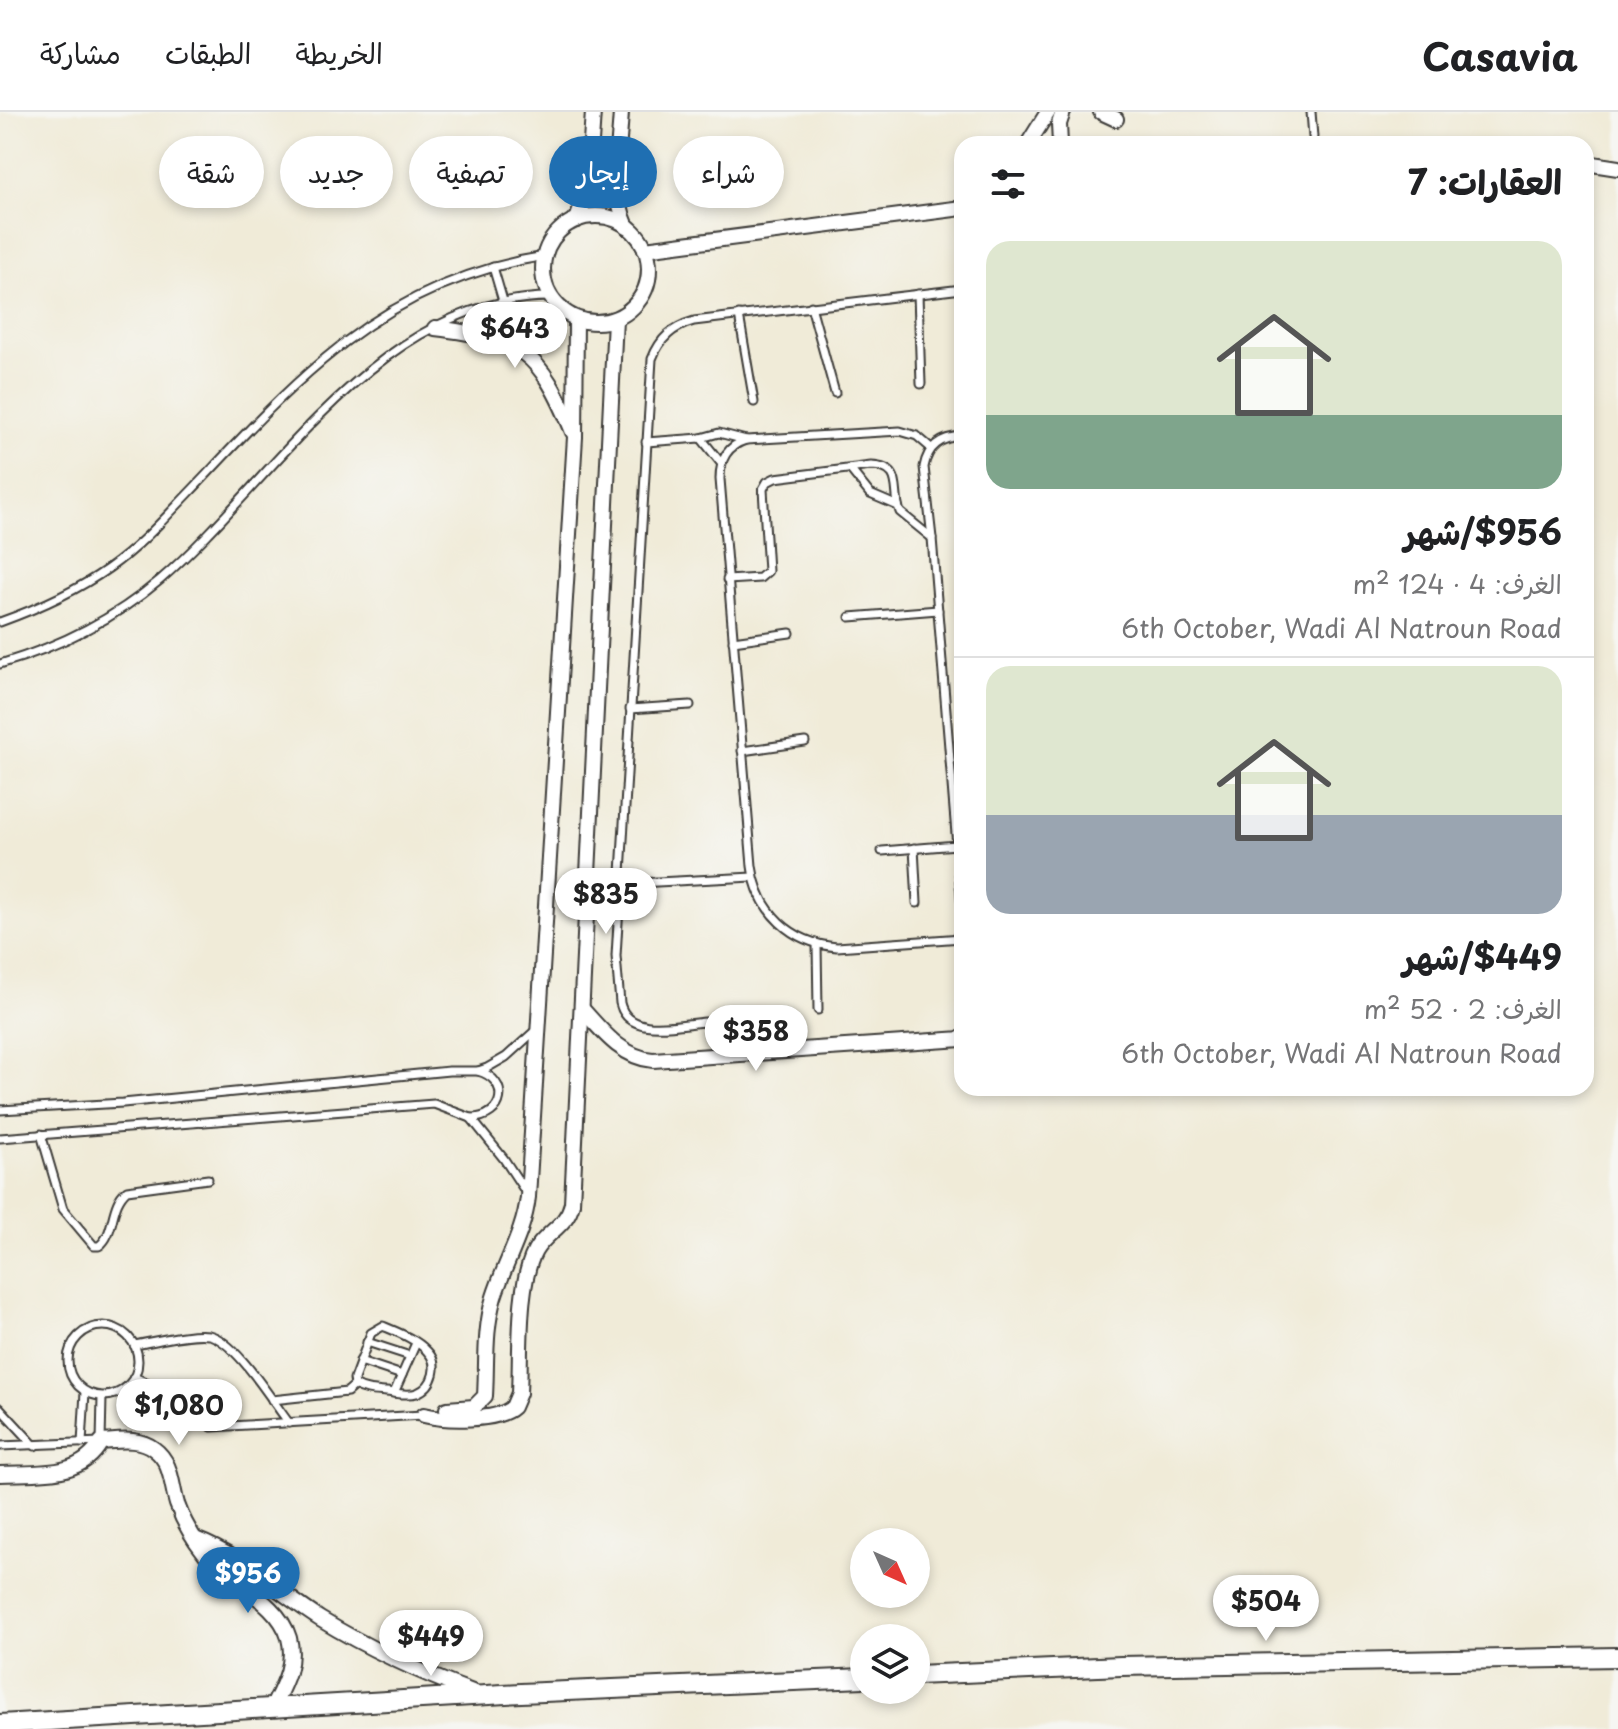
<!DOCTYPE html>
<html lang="ar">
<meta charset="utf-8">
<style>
:root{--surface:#fff;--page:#f6f6f6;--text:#202124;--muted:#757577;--line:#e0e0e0;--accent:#1f6fb2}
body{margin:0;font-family:"Playpen Sans","Playpen Sans Arabic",sans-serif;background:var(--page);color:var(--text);direction:rtl;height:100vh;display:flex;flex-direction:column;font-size:30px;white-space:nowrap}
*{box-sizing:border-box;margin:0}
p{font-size:26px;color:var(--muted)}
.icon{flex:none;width:44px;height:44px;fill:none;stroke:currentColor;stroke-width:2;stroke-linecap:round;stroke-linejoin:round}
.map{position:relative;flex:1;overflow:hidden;direction:ltr}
.panel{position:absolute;left:954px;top:24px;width:640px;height:960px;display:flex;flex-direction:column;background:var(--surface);border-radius:24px;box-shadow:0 4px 12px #0003;direction:rtl}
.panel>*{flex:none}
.banner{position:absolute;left:24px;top:24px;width:760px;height:72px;direction:rtl;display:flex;gap:16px}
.needle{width:52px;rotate:135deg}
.controls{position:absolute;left:850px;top:1416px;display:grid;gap:16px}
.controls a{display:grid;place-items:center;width:80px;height:80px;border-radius:50%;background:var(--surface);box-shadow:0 4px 12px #0003;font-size:40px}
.price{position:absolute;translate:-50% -68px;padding:0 18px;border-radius:28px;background:#fff;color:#222;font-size:26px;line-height:52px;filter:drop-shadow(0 2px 4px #0008)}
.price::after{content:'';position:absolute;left:50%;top:48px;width:24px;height:18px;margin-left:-12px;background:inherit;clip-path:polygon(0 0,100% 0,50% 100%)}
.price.current{background:var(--accent);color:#fff}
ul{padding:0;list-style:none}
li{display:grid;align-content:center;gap:16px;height:424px;padding:0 32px}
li+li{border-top:2px solid var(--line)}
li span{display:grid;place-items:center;height:248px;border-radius:24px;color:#555}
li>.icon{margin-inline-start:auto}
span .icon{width:144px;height:144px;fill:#fffc;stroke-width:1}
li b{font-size:34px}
h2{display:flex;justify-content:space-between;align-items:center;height:96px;padding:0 32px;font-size:34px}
.pill{padding:0 28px;border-radius:36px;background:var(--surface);box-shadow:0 4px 12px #0003;font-size:28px;line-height:72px}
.pill.current{background:var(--accent);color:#fff}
header{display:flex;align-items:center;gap:48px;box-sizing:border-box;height:112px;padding:0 40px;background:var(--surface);border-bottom:2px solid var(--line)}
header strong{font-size:38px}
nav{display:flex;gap:44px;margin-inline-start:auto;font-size:28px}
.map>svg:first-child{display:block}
</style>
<header>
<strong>Casavia</strong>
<nav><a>الخريطة</a><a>الطبقات</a><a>مشاركة</a></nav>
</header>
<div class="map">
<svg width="1618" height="1617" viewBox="0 0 1618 1617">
<rect width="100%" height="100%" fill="#f6f6f2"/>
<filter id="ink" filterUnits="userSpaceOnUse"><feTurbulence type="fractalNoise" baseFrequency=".0125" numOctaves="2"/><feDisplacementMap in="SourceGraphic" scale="16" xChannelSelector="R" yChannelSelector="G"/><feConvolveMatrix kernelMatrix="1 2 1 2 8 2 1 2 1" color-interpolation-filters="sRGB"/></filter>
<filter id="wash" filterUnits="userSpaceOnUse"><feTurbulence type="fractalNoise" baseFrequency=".006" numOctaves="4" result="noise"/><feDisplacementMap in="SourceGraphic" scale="32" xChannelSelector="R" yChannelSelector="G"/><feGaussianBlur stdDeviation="1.8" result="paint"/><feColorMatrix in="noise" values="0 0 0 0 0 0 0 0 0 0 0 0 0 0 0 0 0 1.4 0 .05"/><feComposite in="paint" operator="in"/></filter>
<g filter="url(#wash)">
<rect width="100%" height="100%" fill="#f0ebd8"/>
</g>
<g filter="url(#ink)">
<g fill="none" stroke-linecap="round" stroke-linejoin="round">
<!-- service casing -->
<g stroke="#3c3b38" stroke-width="11">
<g id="service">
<polyline points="1311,0 1313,25"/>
<polyline points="493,155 503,189"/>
<polyline points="918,182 921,272"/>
<polyline points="811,194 835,281"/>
<polyline points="739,203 754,290"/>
<path d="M962 324C941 325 928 334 924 355L932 426 962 796"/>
<polyline points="701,326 721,351"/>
<polyline points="646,330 701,326 719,321 746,328"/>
<path d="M931 336 917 324 900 319 746 328C727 334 720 347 720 367L752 754C758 800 791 831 837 835L962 826"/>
<polyline points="850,357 870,382 898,394"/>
<path d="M727 468 760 466 768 459 763 377 767 370 775 366 871 354C905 355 892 379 900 400L932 426"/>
<polyline points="850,505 938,498"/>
<path d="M0 510C39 496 75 480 109 456 139 435 163 408 189 381 232 336 275 288 323 248 387 193 461 157 545 144"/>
<polyline points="733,529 790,521"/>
<path d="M0 552C58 535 113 508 160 468 276 368 379 185 551 185"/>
<polyline points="630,597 690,593"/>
<polyline points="742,639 805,630"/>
<polyline points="914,736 917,791"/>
<polyline points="882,739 957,733"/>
<polyline points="619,772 753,765"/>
<polyline points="817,832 818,898"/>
<path d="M705 910C678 912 628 926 620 891L616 844 652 247C660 226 673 215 694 209L962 177"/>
<polyline points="0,998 123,991 449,959 478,959 487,956 506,945 537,917"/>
<path d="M471 1006C505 1006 511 968 478 959"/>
<path d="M41 1022 63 1097 94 1134H99C116 1121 109 1093 127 1078L208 1067"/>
<polyline points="0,1026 434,992 471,1006 504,1047 525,1079"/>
<path d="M383 1214C397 1220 416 1227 427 1239 440 1252 434 1274 417 1281 407 1284 396 1281 386 1280 375 1279 364 1279 355 1273L354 1267 371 1221Z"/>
<circle cx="103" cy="1249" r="35"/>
<polyline points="367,1230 410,1244"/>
<path d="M134 1233C154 1230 190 1220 209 1223 236 1229 272 1289 289 1311"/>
<polyline points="360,1249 402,1263"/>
<polyline points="134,1265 164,1278 198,1308 212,1315 423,1303"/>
<polyline points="394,1281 416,1231"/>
<polyline points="272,1288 347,1280 355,1273"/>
<polyline points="0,1296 35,1334"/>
<polyline points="82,1331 85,1280"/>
<polyline points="0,1334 101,1330 102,1285"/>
</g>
</g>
<!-- minor casing -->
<g stroke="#3c3b38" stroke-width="18">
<g id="minor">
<path d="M621 0C619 38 611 80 627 115"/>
<polyline points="1101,0 1116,7"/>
<polyline points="1028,32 1048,0"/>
<polyline points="1060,32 1059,12 1063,0"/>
<polyline points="1586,51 1618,56"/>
<circle cx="596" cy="157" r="53"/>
<polyline points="577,108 588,75 593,0"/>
<polyline points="645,137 962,96"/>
<path d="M435 216C522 227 539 238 573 320"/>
<path d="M583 898C602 919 623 946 653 948L962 927"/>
<path d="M447 1297 474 1295 485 1284C487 1250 484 1219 494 1185 505 1150 524 1121 528 1085L575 325 576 207"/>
<path d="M424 1303C444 1308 497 1310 513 1295L519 1281C521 1242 517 1172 535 1139 546 1120 567 1114 572 1091L615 207"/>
<path d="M0 1362C36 1360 81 1367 101 1330 119 1329 139 1325 154 1337 172 1350 171 1372 177 1392 183 1409 193 1426 204 1440 227 1472 277 1486 289 1526 296 1552 283 1574 272 1596"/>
<path d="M195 1427C241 1444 279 1481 320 1507 369 1537 421 1561 475 1581"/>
</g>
</g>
<!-- tertiary casing -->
<g stroke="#3c3b38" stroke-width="22">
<g id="tertiary">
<polyline points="916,1563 1121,1554 1618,1545"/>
<polyline points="0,1612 521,1581 864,1566"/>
</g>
</g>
<!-- service -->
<use href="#service" stroke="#fff" stroke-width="7"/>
<!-- minor -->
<use href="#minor" stroke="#fff" stroke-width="14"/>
<!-- tertiary -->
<use href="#tertiary" stroke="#fff" stroke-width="18"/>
</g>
</g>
</svg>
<div class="controls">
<a><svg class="needle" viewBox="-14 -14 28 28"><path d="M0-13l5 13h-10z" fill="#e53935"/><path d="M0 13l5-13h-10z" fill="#757577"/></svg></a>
<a><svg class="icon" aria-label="layers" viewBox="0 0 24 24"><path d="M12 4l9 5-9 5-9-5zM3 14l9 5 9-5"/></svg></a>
</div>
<b class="price" style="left:515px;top:258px">$643</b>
<b class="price" style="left:606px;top:824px">$835</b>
<b class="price" style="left:756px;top:961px">$358</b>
<b class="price" style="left:179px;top:1335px">$1,080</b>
<b class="price current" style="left:248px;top:1503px">$956</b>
<b class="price" style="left:1266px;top:1531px">$504</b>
<b class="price" style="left:431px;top:1566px">$449</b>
<div class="banner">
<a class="pill">شراء</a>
<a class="pill current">إيجار</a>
<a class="pill">تصفية</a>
<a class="pill">جديد</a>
<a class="pill">شقة</a>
</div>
<section class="panel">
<h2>العقارات: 7<svg class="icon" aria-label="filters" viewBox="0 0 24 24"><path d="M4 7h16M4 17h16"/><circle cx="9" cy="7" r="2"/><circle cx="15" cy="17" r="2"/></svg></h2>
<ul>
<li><span style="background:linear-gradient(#dfe7d0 70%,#7fa58c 0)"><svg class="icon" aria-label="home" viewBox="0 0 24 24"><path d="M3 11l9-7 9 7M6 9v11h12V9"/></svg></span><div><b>$956/شهر</b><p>الغرف: 4 · 124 m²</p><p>6th October, Wadi Al Natroun Road</p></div></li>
<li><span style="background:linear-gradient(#dfe7d0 60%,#9aa5b1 0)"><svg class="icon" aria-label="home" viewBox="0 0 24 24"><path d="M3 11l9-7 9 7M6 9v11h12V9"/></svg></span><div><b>$449/شهر</b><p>الغرف: 2 · 52 m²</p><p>6th October, Wadi Al Natroun Road</p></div></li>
</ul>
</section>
</div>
